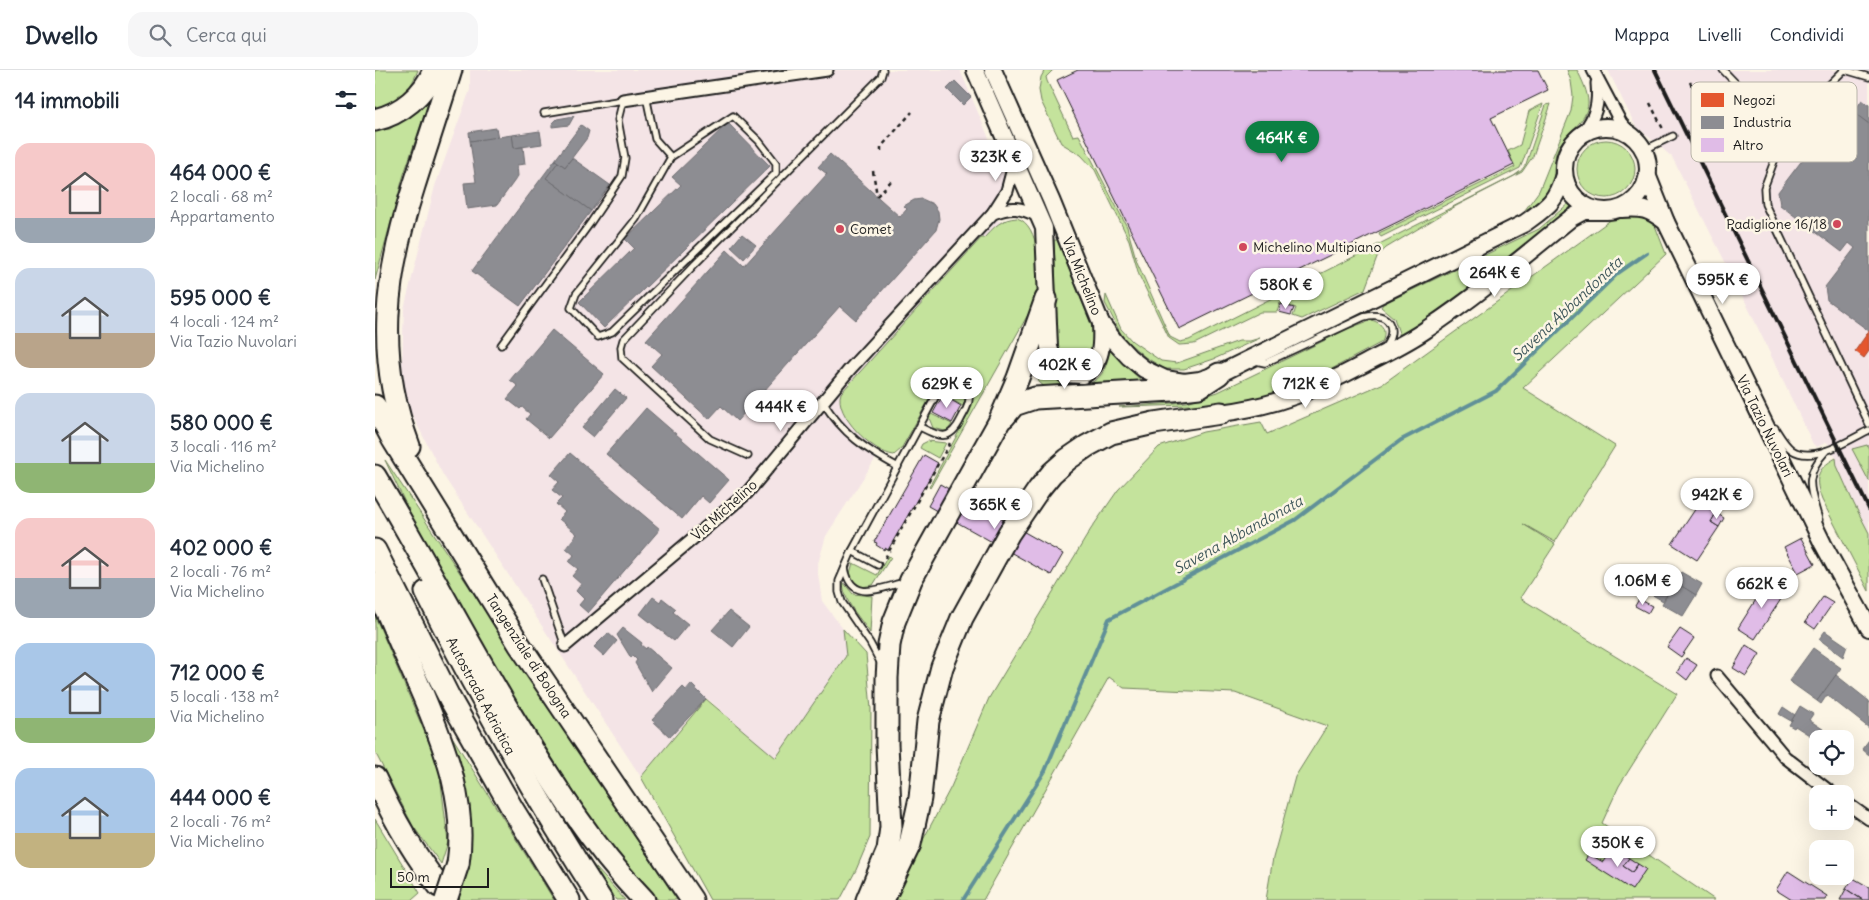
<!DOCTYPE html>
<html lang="it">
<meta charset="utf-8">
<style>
:root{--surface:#fff;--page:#f6f6f7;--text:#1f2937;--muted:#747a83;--line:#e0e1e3;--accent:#0b8043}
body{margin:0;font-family:Delius,sans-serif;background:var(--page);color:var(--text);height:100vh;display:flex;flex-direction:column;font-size:19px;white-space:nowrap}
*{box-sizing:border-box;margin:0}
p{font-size:16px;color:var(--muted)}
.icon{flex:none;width:28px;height:28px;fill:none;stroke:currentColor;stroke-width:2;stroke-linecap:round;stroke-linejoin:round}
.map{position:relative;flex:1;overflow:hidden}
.drawer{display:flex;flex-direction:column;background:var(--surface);width:375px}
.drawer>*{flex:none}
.tools{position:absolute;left:1434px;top:660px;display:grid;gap:10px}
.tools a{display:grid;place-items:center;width:45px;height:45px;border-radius:10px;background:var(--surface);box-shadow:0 5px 20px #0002;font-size:25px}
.scale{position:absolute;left:15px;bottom:12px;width:99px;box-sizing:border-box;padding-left:5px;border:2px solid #1c1c1c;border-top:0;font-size:14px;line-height:18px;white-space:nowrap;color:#1c1c1c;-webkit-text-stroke:4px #fcf5e5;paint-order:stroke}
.price{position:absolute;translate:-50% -42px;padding:0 11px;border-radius:18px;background:#fff;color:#222;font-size:16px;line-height:32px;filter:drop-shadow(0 1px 2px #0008)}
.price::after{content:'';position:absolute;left:50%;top:30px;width:15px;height:11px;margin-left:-8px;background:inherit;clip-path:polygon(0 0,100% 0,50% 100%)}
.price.on{background:var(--accent);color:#fff}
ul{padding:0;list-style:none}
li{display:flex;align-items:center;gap:15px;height:125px;padding:0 15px}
li span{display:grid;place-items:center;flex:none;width:140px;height:100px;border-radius:15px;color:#555}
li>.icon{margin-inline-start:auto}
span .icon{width:60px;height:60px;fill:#fffc;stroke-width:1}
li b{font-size:21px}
h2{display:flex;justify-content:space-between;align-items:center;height:60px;padding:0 15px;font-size:21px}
header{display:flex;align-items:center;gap:30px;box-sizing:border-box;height:70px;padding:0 25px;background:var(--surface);border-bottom:1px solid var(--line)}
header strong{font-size:24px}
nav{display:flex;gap:28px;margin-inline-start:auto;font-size:18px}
.search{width:350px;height:45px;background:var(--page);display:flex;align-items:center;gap:12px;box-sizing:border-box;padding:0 18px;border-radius:15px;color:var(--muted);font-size:19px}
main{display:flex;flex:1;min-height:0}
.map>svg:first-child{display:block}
</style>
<header>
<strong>Dwello</strong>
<div class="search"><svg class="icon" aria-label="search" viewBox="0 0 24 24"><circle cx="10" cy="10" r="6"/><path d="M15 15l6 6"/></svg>Cerca qui</div>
<nav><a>Mappa</a><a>Livelli</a><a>Condividi</a></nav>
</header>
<main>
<section class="drawer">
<h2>14 immobili<svg class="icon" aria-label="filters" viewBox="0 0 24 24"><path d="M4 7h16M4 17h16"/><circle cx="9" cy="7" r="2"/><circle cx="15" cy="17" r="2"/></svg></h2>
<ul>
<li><span style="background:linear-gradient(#f6c9c9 75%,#9aa5b1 0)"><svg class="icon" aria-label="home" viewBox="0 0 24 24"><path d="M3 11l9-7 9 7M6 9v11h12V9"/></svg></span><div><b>464 000 €</b><p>2 locali · 68 m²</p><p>Appartamento</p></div></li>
<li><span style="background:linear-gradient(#c9d6e8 65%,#b9a48a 0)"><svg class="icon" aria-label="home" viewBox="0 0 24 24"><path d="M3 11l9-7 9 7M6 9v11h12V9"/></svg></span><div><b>595 000 €</b><p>4 locali · 124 m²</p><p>Via Tazio Nuvolari</p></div></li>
<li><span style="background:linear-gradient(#c9d6e8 70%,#8fb573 0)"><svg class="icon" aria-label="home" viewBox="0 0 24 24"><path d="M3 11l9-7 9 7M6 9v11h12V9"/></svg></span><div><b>580 000 €</b><p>3 locali · 116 m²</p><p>Via Michelino</p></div></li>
<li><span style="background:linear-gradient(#f6c9c9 60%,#9aa5b1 0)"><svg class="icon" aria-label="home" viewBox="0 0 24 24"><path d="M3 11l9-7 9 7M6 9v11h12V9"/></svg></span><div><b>402 000 €</b><p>2 locali · 76 m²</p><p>Via Michelino</p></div></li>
<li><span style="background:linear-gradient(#a9c7e8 75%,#8fb573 0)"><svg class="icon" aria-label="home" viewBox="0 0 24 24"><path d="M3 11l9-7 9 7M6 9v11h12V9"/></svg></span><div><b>712 000 €</b><p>5 locali · 138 m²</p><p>Via Michelino</p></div></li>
<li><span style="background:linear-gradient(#a9c7e8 65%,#c2b280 0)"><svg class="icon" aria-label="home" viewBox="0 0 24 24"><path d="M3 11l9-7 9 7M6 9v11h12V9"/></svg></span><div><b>444 000 €</b><p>2 locali · 76 m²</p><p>Via Michelino</p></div></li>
</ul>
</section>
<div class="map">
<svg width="1494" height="830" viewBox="0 0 1494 830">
<rect width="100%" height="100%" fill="#fcf5e5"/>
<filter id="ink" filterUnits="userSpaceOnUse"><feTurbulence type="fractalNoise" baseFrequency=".02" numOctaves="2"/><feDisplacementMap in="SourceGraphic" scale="10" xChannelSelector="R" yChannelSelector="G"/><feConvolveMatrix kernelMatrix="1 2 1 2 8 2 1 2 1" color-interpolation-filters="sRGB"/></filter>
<g filter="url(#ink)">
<!-- built -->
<g fill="#f4e4e6">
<polygon points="95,0 585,0 629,104 622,150 641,157 591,290 542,324 451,466 442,497 447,531 468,559 471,586 401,689 333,629 266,707 68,405 31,333 27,293 29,239 60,116 95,20"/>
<polygon points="1233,0 1494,0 1494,521 1447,430 1443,419 1445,399 1461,388 1452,372 1442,377 1438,374 1372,235 1297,87 1260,55"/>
</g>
<!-- green -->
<g fill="#c4e39c" stroke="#70805c">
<path d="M0 0H43C34 23 24 32 0 39Z"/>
<polygon points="670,0 678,0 671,7 672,11 698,66 704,65 752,157 762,192 795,267 805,272 814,270 1139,106 1147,100 1151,94 1171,35 1176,34 1158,86 1147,102 1081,136 1011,178 1002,187 990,219 927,249 918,246 921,238 905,233 902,242 885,242 819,274 804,275 794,268 764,205 754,170 720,100 706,85 686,73 666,31 664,20 666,7"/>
<path d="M1192 0H1202C1207 10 1213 22 1213 33 1212 53 1191 62 1183 78 1177 91 1181 106 1176 116 1172 125 1158 136 1150 140L1164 121 1196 41 1198 26 1196 11Z"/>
<polygon points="55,28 29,104 0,210 0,61 15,59"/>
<polygon points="1168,34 1148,91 1145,98 1006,167 1004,163 1140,97 1133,81 1145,75 1154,41"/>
<circle cx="1231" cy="99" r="29"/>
<polygon points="1194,133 1197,133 1200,137 1065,243 1025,266 1019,248 1006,237 1008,234 1164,159"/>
<polygon points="1260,146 1279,153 1291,184 1148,318 1240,376 1180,472 1148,454 1180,474 1145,528 1302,624 1244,716 1227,753 1340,830 891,830 898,788 920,707 952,656 860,623 749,618 734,607 608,830 518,830 529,806 576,717 614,628 716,459 743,420 784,377 828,362 886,352 892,364 1009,313 1237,149"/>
<path d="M642 148C665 155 666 203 662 222 661 228 658 235 655 241L555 418 554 417 595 341C604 317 581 300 561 317L526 379 519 385C498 383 458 344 466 323L606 168H609C619 157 626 149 642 148Z"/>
<polygon points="679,170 682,170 716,254 720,272 715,294 698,300 685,289 683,281"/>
<polygon points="731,225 746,259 757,271 786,291 802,293 864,271 875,271 885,268 839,289 809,299 790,299 770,287 748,268 730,233"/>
<path d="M996 250C1008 253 1012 261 1007 272L925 316 908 322 853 334 744 337 812 332 843 322 975 258Z"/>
<path d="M666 279C671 287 671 298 679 307 693 324 719 318 729 300 732 294 733 287 735 281L769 313V315L698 320 671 318 664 312 662 306Z"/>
<polygon points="576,319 581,319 588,324 590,330 588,336 568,325 571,320"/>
<polygon points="556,344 577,354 573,360 570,361 558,358 554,348"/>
<polygon points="553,371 571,373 563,388 545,378 547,374"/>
<polygon points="1492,375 1494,379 1494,411 1477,379"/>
<path d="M1461 388 1462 396 1479 434 1494 463V521L1447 430C1439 409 1441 399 1461 388Z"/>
<polygon points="10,390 302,830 284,830 273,822 224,761 143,635 42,458"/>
<polygon points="513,486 516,487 498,515 487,517 479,512 475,503 478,493 502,505"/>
<path d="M468 512 478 524 497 526 495 563C484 546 469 533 468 512Z"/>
<polygon points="0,546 64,696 73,772 66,794 38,756 0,682"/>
<polygon points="468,559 491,584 496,639 495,767 481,800 465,830 335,830 266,707 331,629 401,688 471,586"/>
<polygon points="71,657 179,830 83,830 93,780"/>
<polygon points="0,749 45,823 37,830 0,830"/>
<polygon points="212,788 250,830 241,830"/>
</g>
<!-- shops -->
<polygon fill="#e4572e" stroke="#a84529" points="1494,261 1494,281 1489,288 1480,281"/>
<!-- industry -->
<g fill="#8d8d92" stroke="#6b6b6f">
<polygon points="580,11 596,27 588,35 572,19"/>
<polygon points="1487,30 1494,35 1494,54 1478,43"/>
<polygon points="1469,35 1494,54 1494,261 1452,230 1450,217 1480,178 1474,173 1467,182 1405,135 1403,122"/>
<polygon points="199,46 194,55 177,57 177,54 182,49"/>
<polygon points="353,53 395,96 229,258 204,232 259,178 250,169 306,115 297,107"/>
<polygon points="206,55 214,61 212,68 190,97 180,90"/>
<polygon points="121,58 123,68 95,71 94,62"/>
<polygon points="165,61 167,74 139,78 137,65"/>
<polygon points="137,65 139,78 148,77 150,94 142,95 143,106 122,135 92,139 89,113 101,112 95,71"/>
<polygon points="455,84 525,147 532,139 529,136 539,130 547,129 558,134 563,141 564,149 561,160 481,250 465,236 362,351 346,336 334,349 276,296 287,284 271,270 352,180 369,196 452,104 443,97"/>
<polygon points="197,88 235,115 216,141 171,108 183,92 190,97"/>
<polygon points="180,90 183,92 171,108 216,141 145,236 97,201"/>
<polygon points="367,164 381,175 369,189 356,177"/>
<polygon points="177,260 229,304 174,368 151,349 155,344 147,337 145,339 132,329 143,316 135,310"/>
<polygon points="240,319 251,328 218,367 207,358"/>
<polygon points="271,338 354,410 334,433 326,426 307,449 231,384"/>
<polygon points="195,383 285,459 213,543 204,535 209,529 201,521 206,514 197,506 203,499 194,492 199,485 191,478 202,464 184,449 190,442 181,434 187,428 177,420 184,412 176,405"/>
<polygon points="1281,500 1300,512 1288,531 1269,520"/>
<polygon points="1306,502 1327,514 1321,525 1300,512"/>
<polygon points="1300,512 1321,525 1308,546 1287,534"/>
<polygon points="278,527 285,532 287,528 301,539 298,542 313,554 299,571 265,544"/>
<polygon points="354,541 374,557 358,577 337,560"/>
<polygon points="248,558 267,573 266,575 271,579 272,577 297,598 277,622 260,593 262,590 258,586 256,588 242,565"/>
<polygon points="1450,561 1472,576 1468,587 1444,569"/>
<polygon points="233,563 242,571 229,586 219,577"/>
<polygon points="1438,578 1466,598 1442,631 1414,611"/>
<polygon points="1461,605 1494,631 1494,658 1452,625 1446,634 1442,631"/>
<polygon points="316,614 331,629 295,667 277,650 308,617 311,620"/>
<polygon points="1425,636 1438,644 1434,650 1463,669 1442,669 1442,670 1420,656 1419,658 1414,655"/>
<polygon points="1408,637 1420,645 1416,651 1404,644"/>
<polygon points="1494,670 1494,685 1487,679"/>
</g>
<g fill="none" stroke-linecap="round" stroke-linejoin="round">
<!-- stream -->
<polyline stroke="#609098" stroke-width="4" points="588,830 670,701 734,549 920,450 1026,370 1121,321 1243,203 1272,183"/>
</g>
<!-- building -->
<g fill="#e0bce7" stroke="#1c1c1c">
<polygon points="703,0 1163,0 1173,20 1116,48 1139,95 804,259 682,10"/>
<polygon points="906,234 919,238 916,245 904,242"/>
<polygon points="568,325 586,336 577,353 558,343"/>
<polygon points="549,385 563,393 513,480 510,478 509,480 501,475 502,473 499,472"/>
<polygon points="565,414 688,484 676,505 553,436"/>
<polygon points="1325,432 1341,443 1336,452 1344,457 1322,490 1297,474"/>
<polygon points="1341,443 1349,448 1344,457 1336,452"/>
<polygon points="1426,468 1440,494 1423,503 1409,477"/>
<polygon points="1394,509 1412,520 1380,569 1363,558"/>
<polygon points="1448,527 1458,533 1440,559 1430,552"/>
<polygon points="1264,529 1277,536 1273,543 1260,536"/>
<polygon points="1305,559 1319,568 1306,587 1292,577"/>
<polygon points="1371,575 1385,584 1371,606 1358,598"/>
<polygon points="1311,588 1322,595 1312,610 1302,602"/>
<polygon points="1237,778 1254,788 1248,796 1257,802 1263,794 1271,799 1257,820 1210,790 1214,784 1228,792"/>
<polygon points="1254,788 1263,794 1257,802 1248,796"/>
<polygon points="1413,801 1452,826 1450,830 1417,830 1401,820"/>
<polygon points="1478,808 1494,817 1494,830 1488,830 1471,819"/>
<polygon points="1471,819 1486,829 1486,830 1465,830"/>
</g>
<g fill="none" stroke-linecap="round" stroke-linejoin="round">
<!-- lane casing -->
<g stroke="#1c1c1c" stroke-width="9">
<g id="lane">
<polyline points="1348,0 1372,25 1401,86 1448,21 1469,0"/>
<polyline points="1470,0 1494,7"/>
<polyline points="271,26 280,69 296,87 261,149 201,224 196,238 223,267 237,262 401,103 401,93 384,71 358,46 296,87"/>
<polyline points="1364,37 1382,29"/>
<polyline points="1269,80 1298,66"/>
<polyline points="1401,86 1389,118 1390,134 1494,354"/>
<polyline points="126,275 216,152 247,106 250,88 243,50 248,30 169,43"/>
<path d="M881 291 890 293 989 247C1014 240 1024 259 1009 278"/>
<path d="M448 332C468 364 490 379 523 397"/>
<path d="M1400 358C1405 366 1410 375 1417 380 1438 394 1474 370 1494 360"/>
<polyline points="373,386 335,369 247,288 246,277 248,270 320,194 506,7 508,0"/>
<path d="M1444 450C1436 420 1427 407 1451 381"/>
<polyline points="477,481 503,495"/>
<path d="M470 498C476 534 505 518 530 512"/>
<polyline points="167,509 190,576"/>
<path d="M505 592 495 573 467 532 464 522V511L477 481 563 322C571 314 592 311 594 327 595 335 589 343 586 349 575 372 565 367 545 357"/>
</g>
</g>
<!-- street casing -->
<g stroke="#1c1c1c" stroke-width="15">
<g id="street">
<polyline points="1218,0 1246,53 1257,65"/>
<polyline points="248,30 452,0"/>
<path d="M1208 63C1221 45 1224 35 1222 13"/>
<path d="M618 143C637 136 645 137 663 146"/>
<polyline points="190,576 372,423 475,299 618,143 632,121 640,91"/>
<polyline points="1342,606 1410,687 1458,724"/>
<polyline points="1470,732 1494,749"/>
</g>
</g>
<!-- secondary casing -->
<g stroke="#1c1c1c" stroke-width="20">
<g id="secondary">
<path d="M600 0 669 158 674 277 678 290 690 304 708 305C728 293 727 273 726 253"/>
<path d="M618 0 676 130 726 253 740 272 754 287 769 299 790 309 809 312 825 310 844 304 1150 153C1173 136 1180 133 1189 105"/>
<circle cx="1231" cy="99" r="42"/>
<polyline points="1273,107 1291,152 1448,474 1494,558"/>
<path d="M1246 139C1267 137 1274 139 1291 152"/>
<path d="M846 343C901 336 940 320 989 294 1010 283 1032 273 1052 259 1102 226 1149 186 1196 148L1209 141H1229"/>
</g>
</g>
<!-- highway casing -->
<g stroke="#1c1c1c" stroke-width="25">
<g id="highway">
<path d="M0 50C26 44 49 25 59 0"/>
<polyline points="0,336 18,370 144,574 317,830"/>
<polyline points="629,347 639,335 660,328 798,320 824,317 844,304"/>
<path d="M34 376C0 286 10 206 39 116 51 78 64 39 76 0"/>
<path d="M0 406C47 485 90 567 137 646 176 710 216 775 269 830"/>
<polyline points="0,480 75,629 137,738 194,830"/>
<path d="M0 513C15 551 32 588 48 625 71 680 92 734 83 794"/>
<path d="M51 522C104 628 162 730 226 830"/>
<path d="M0 708C17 746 38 783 64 816"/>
<polyline points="492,830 513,780 516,757 512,674 512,608 514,575 519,552 536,510 624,352 643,308 671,229"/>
<polyline points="508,830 535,774 545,728 553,651 567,597 587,548 634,463 664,419 677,403 693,389 712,376 736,363 779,353 846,343"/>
</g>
</g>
<!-- path -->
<g stroke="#1c1c1c" stroke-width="2.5" stroke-dasharray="4 4" stroke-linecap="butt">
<polyline points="1315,12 1333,51"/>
<polyline points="1275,33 1289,61"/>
<polyline points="506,81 506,77 537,42"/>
<polyline points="498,101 502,126"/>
<polyline points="502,126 518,109"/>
<polyline points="510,488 575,373"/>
</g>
<!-- lane -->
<use href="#lane" stroke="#fcf5e5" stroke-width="5.5"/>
<!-- street -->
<use href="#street" stroke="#fcf5e5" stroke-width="11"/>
<!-- secondary -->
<use href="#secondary" stroke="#fcf5e5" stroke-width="16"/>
<!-- highway -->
<use href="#highway" stroke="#fcf5e5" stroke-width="21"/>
<!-- rail -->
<polyline stroke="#1c1c1c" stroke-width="4" points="1280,0 1494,439"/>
<!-- highway-bridge casing -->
<g stroke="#1c1c1c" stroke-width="25" stroke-linecap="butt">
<polyline id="highway-bridge" points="71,830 83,794"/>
</g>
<!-- highway-bridge -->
<use href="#highway-bridge" stroke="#fcf5e5" stroke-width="21"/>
</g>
</g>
<!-- markers -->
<g fill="#d1495b" stroke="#fcf5e5" stroke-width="2">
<circle cx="1462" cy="154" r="5"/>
<circle cx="465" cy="159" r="5"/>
<circle cx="868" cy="177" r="5"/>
</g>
<g text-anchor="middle" stroke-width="5" stroke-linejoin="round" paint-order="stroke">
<!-- poi labels -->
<g font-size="14" fill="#1c1c1c" stroke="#fcf5e5" text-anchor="start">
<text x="1452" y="159" text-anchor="end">Padiglione 16/18</text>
<text x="475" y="164">Comet</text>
<text x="878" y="182">Michelino Multipiano</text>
</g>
<!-- street labels -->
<g font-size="14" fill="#1c1c1c" stroke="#fcf5e5">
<text transform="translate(707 206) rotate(68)" y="5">Via Michelino</text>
<text transform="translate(1390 356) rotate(64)" y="5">Via Tazio Nuvolari</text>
<text transform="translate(349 440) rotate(-42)" y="5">Via Michelino</text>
<text transform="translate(154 586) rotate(57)" y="5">Tangenziale di Bologna</text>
<text transform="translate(106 626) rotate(62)" y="5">Autostrada Adriatica</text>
</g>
<!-- water labels -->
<g font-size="15" font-style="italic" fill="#3e565a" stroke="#fcf5e5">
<text transform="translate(1192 239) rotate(-43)" y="5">Savena Abbandonata</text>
<text transform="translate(863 465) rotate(-29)" y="5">Savena Abbandonata</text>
</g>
</g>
<!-- legend -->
<rect x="1316" y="12" width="166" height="80" rx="8" fill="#fcf5e5" stroke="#b9b4a9" stroke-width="1"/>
<rect x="1326" y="23" width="23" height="14" fill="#e4572e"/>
<rect x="1326" y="46" width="23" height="13" fill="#8d8d92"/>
<rect x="1326" y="68" width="23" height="14" fill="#e0bce7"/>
<g font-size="14" fill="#1c1c1c">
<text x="1358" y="35">Negozi</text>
<text x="1358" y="57">Industria</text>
<text x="1358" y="80">Altro</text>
</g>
</svg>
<div class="tools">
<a><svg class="icon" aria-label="locate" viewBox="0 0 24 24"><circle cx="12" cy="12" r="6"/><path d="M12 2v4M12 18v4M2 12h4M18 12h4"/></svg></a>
<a>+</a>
<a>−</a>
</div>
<div class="scale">50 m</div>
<b class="price on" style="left:907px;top:93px">464K €</b>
<b class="price" style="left:621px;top:112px">323K €</b>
<b class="price" style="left:1120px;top:228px">264K €</b>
<b class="price" style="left:1348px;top:235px">595K €</b>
<b class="price" style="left:911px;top:240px">580K €</b>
<b class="price" style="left:690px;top:320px">402K €</b>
<b class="price" style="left:572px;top:339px">629K €</b>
<b class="price" style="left:931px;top:339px">712K €</b>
<b class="price" style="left:406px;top:362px">444K €</b>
<b class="price" style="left:1342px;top:450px">942K €</b>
<b class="price" style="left:620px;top:460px">365K €</b>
<b class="price" style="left:1268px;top:536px">1.06M €</b>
<b class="price" style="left:1387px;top:539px">662K €</b>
<b class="price" style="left:1243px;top:798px">350K €</b>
</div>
</main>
